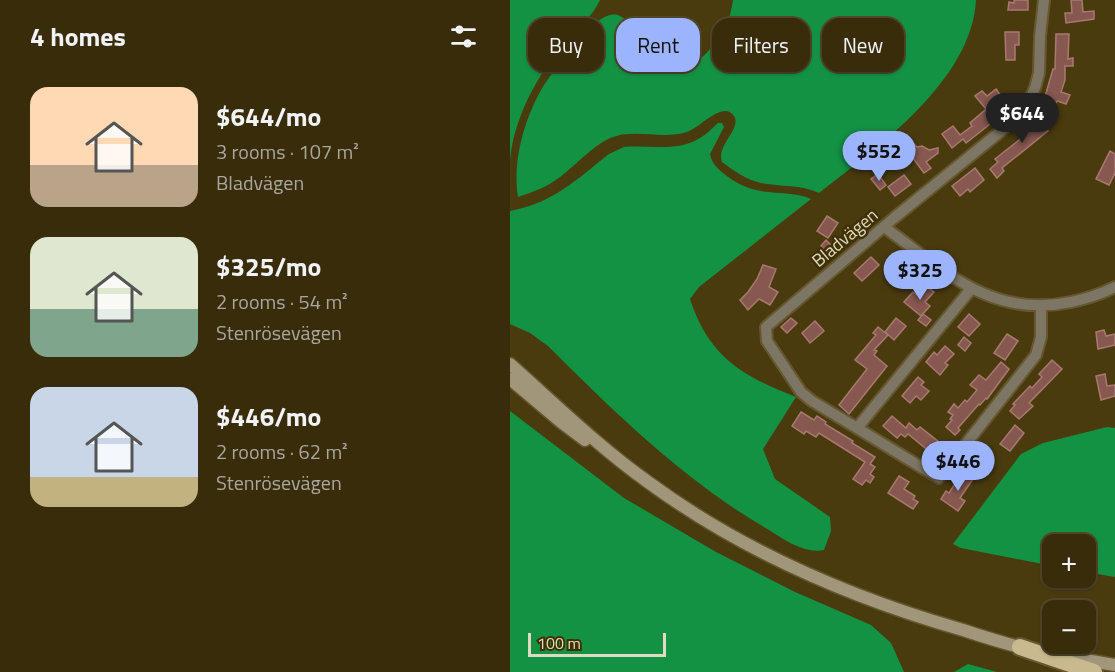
<!DOCTYPE html>
<meta charset="utf-8">
<style>
:root{--surface:#382c0b;--page:#3f3414;--text:#f1f3f6;--muted:#aba79d;--line:#52482c;--accent:#9cb4fd}
body{margin:0;font-family:"Titillium Web",sans-serif;background:var(--page);color:var(--text);height:100vh;display:flex;flex-direction:column;font-size:22px;white-space:nowrap}
*{box-sizing:border-box;margin:0}
p{font-size:20px;color:var(--muted)}
.icon{flex:none;width:33px;height:33px;fill:none;stroke:currentColor;stroke-width:2;stroke-linecap:round;stroke-linejoin:round}
.map{position:relative;flex:1;overflow:hidden}
.details{display:flex;flex-direction:column;background:var(--surface);width:510px}
.details>*{flex:none}
.banner{position:absolute;left:18px;top:18px;width:496px;height:54px;display:flex;gap:12px}
.fabs{position:absolute;left:532px;top:534px;display:grid;gap:12px}
.fabs a{display:grid;place-items:center;width:54px;height:54px;border-radius:12px;background:var(--surface);box-shadow:0 2px 4px #0004,0 0 0 2px var(--line);font-size:30px}
.scale{position:absolute;left:18px;bottom:15px;width:138px;box-sizing:border-box;padding-left:6px;border:3px solid #e2d9c2;border-top:0;font-size:16px;line-height:21px;white-space:nowrap;color:#e2d9c2;-webkit-text-stroke:4px #3f3102;paint-order:stroke}
.price{position:absolute;translate:-50% -51px;padding:0 14px;border-radius:21px;background:var(--accent);color:#111;font-size:20px;line-height:39px;filter:drop-shadow(0 2px 3px #0008)}
.price::after{content:'';position:absolute;left:50%;top:36px;width:18px;height:14px;margin-left:-9px;background:inherit;clip-path:polygon(0 0,100% 0,50% 100%)}
.price.selected{background:#222;color:#fff}
ul{padding:0;list-style:none}
li{display:flex;align-items:center;gap:18px;height:150px;padding:0 30px}
li span{display:grid;place-items:center;flex:none;width:168px;height:120px;border-radius:18px;color:#555}
li>.icon{margin-inline-start:auto}
span .icon{width:72px;height:72px;fill:#fffc;stroke-width:1}
li b{font-size:26px}
h2{display:flex;justify-content:space-between;align-items:center;height:72px;padding:0 30px;font-size:26px}
.chip{padding:0 21px;border-radius:18px;background:var(--surface);box-shadow:0 2px 4px #0004,0 0 0 2px var(--line);font-size:21px;line-height:54px}
.chip.selected{background:var(--accent);color:#111}
main{display:flex;flex:1;min-height:0}
.map>svg:first-child{display:block}
</style>
<main>
<section class="details">
<h2>4 homes<svg class="icon" aria-label="filters" viewBox="0 0 24 24"><path d="M4 7h16M4 17h16"/><circle cx="9" cy="7" r="2"/><circle cx="15" cy="17" r="2"/></svg></h2>
<ul>
<li><span style="background:linear-gradient(#ffd9b3 65%,#b9a48a 0)"><svg class="icon" aria-label="home" viewBox="0 0 24 24"><path d="M3 11l9-7 9 7M6 9v11h12V9"/></svg></span><div><b>$644/mo</b><p>3 rooms · 107 m²</p><p>Bladvägen</p></div></li>
<li><span style="background:linear-gradient(#dfe7d0 60%,#7fa58c 0)"><svg class="icon" aria-label="home" viewBox="0 0 24 24"><path d="M3 11l9-7 9 7M6 9v11h12V9"/></svg></span><div><b>$325/mo</b><p>2 rooms · 54 m²</p><p>Stenrösevägen</p></div></li>
<li><span style="background:linear-gradient(#c9d6e8 75%,#c2b280 0)"><svg class="icon" aria-label="home" viewBox="0 0 24 24"><path d="M3 11l9-7 9 7M6 9v11h12V9"/></svg></span><div><b>$446/mo</b><p>2 rooms · 62 m²</p><p>Stenrösevägen</p></div></li>
</ul>
</section>
<div class="map">
<svg width="605" height="672" viewBox="0 0 605 672">
<rect width="100%" height="100%" fill="#4a3b0f"/>
<!-- forest -->
<g fill="#139244">
<path d="M0 0H90C82 17 67 29 55 43 27 75 4 118 0 160Z"/>
<path d="M223 0H466C462 80 367 148 309 193 290 184 271 187 251 183 237 180 224 171 212 162 206 145 232 129 224 116 213 100 190 128 177 132 152 140 124 128 100 138 81 147 66 165 50 177 37 187 23 192 8 197 2 161 15 116 34 85 49 62 70 41 88 21 95 17 102 12 110 16 125 24 127 42 137 53 144 60 153 71 164 70 188 70 211 39 219 18 221 12 222 6 223 0Z"/>
<path d="M208 123H212L214 127 200 154C202 163 206 167 213 173 226 184 242 191 259 192 274 194 288 193 301 199L189 287 180 299C199 357 232 376 286 397L253 449 265 479 320 517 321 531 314 550C295 554 275 540 259 530 176 482 106 414 38 346L20 333 0 324V211C43 203 66 180 99 154L114 147C139 145 168 152 190 138 197 134 202 128 208 123Z"/>
<polygon points="0,411 114,498 206,552 285,592 361,625 381,643 394,672 0,672"/>
<polygon points="597,427 605,428 605,577 576,572 576,544 543,544 543,566 451,548 443,544 511,454 533,443"/>
<polygon points="458,664 487,672 444,672"/>
</g>
<!-- building -->
<g fill="#865850" stroke="#a97970" stroke-width="1.5">
<polygon points="504,0 518,0 518,10 498,10 499,2 504,3"/>
<polygon points="561,0 572,0 573,12 584,11 584,19 556,23 555,13 562,13"/>
<polygon points="495,32 509,32 509,45 505,45 505,60 496,60"/>
<polygon points="546,34 559,34 558,59 563,58 563,66 555,66 555,80 551,92 560,95 556,104 547,101 545,104 534,100 543,69 545,69"/>
<polygon points="486,89 492,97 476,109 465,96 472,91 477,96"/>
<polygon points="475,110 484,121 456,143 453,139 442,148 432,134 443,126 450,135 462,126 460,123"/>
<polygon points="534,116 541,125 536,129 538,131 492,168 494,171 487,178 480,169 488,162 485,159 518,133 515,130 521,126 519,123 526,118 528,120"/>
<polygon points="397,144 404,144 407,147 412,146 419,150 428,148 428,153 416,162 421,168 414,173 397,150"/>
<polygon points="600,151 605,154 605,173 599,185 586,179"/>
<polygon points="465,168 474,180 460,192 458,189 450,196 442,186"/>
<polygon points="368,174 376,185 370,190 361,179"/>
<polygon points="394,175 401,184 385,196 378,187"/>
<polygon points="317,216 328,223 318,238 307,231"/>
<polygon points="316,240 324,248 318,254 311,246"/>
<polygon points="361,257 369,265 352,281 344,273"/>
<polygon points="253,265 266,269 259,287 268,292 260,305 249,299 238,310 230,300 238,292 247,279"/>
<polygon points="415,285 424,292 415,302 420,306 411,316 394,302 403,292 407,295"/>
<polygon points="413,314 421,320 416,326 408,320"/>
<polygon points="459,314 470,324 459,336 448,327"/>
<polygon points="281,318 287,323 277,333 271,327"/>
<polygon points="386,318 396,326 384,340 375,332"/>
<polygon points="305,321 314,331 300,343 292,333"/>
<polygon points="368,327 378,335 364,350 367,351 364,355 377,366 339,414 329,405 357,369 345,360 366,335 363,333"/>
<polygon points="594,330 596,336 605,334 605,345 588,349 586,332"/>
<polygon points="497,334 508,341 495,360 484,353"/>
<polygon points="454,337 461,343 455,351 448,345"/>
<polygon points="435,346 444,354 435,363 438,365 430,375 416,362 424,352 427,355"/>
<polygon points="542,360 552,369 519,403 523,406 509,419 500,411 505,405 503,404 520,386 522,388 532,377 529,374"/>
<polygon points="491,362 499,369 477,399 476,398 470,405 469,404 448,428 450,430 445,435 436,427 442,420 440,419 443,415 438,412 444,404 448,408 455,400 457,402 467,390 460,385 469,375 476,380"/>
<polygon points="595,374 597,386 605,385 605,396 591,400 586,376"/>
<polygon points="408,377 414,382 411,385 419,391 411,400 406,396 400,403 392,396"/>
<polygon points="291,412 304,420 307,416 316,422 315,424 343,441 342,443 365,457 360,464 365,467 360,474 364,477 360,483 356,480 352,485 343,479 355,462 309,433 306,437 296,431 294,434 282,426"/>
<polygon points="382,416 396,428 399,423 407,430 410,427 434,446 426,457 398,434 395,437 391,434 387,438 373,426"/>
<polygon points="505,425 514,433 500,451 490,444"/>
<polygon points="471,449 479,456 467,471 458,463"/>
<polygon points="459,470 465,476 450,498 455,501 448,511 431,499 436,491 439,493 448,479 451,481"/>
<polygon points="389,476 399,482 394,489 405,496 403,499 408,502 403,509 378,493"/>
</g>
<g fill="none" stroke-linecap="round" stroke-linejoin="round">
<!-- minor casing -->
<g stroke="#65572f" stroke-width="14">
<g id="minor">
<path d="M374 227C434 270 481 319 561 302 576 299 591 294 605 287"/>
<polyline points="461,289 347,428 429,478 526,355 531,337 531,307"/>
<polyline points="347,428 302,401 291,392 257,341 256,327 384,218 491,131 508,114 520,99 525,88 529,73 530,36 534,0"/>
</g>
</g>
<!-- secondary casing -->
<g stroke="#65572f" stroke-width="15">
<g id="secondary">
<path d="M0 364C45 404 89 447 138 482 232 551 341 598 453 630 474 637 496 644 518 649"/>
<polyline points="0,379 51,422 75,440"/>
<polyline points="559,657 605,665"/>
</g>
</g>
<!-- trunk casing -->
<g stroke="#65572f" stroke-width="20">
<polyline id="trunk" points="510,647 584,672"/>
</g>
<!-- minor -->
<use href="#minor" stroke="#7d7664" stroke-width="10"/>
<!-- secondary -->
<use href="#secondary" stroke="#a19679" stroke-width="12"/>
<!-- trunk -->
<use href="#trunk" stroke="#c8b98f" stroke-width="16"/>
</g>
<g text-anchor="middle" stroke-width="5" stroke-linejoin="round" paint-order="stroke">
<!-- street labels -->
<g font-size="18" fill="#e2d9c2" stroke="#3f3102">
<text transform="translate(335 238) rotate(-40)" y="6">Bladvägen</text>
</g>
</g>
</svg>
<div class="fabs">
<a>+</a>
<a>−</a>
</div>
<div class="scale">100 m</div>
<b class="price selected" style="left:512px;top:144px">$644</b>
<b class="price" style="left:369px;top:182px">$552</b>
<b class="price" style="left:410px;top:301px">$325</b>
<b class="price" style="left:448px;top:492px">$446</b>
<div class="banner">
<a class="chip">Buy</a>
<a class="chip selected">Rent</a>
<a class="chip">Filters</a>
<a class="chip">New</a>
</div>
</div>
</main>
